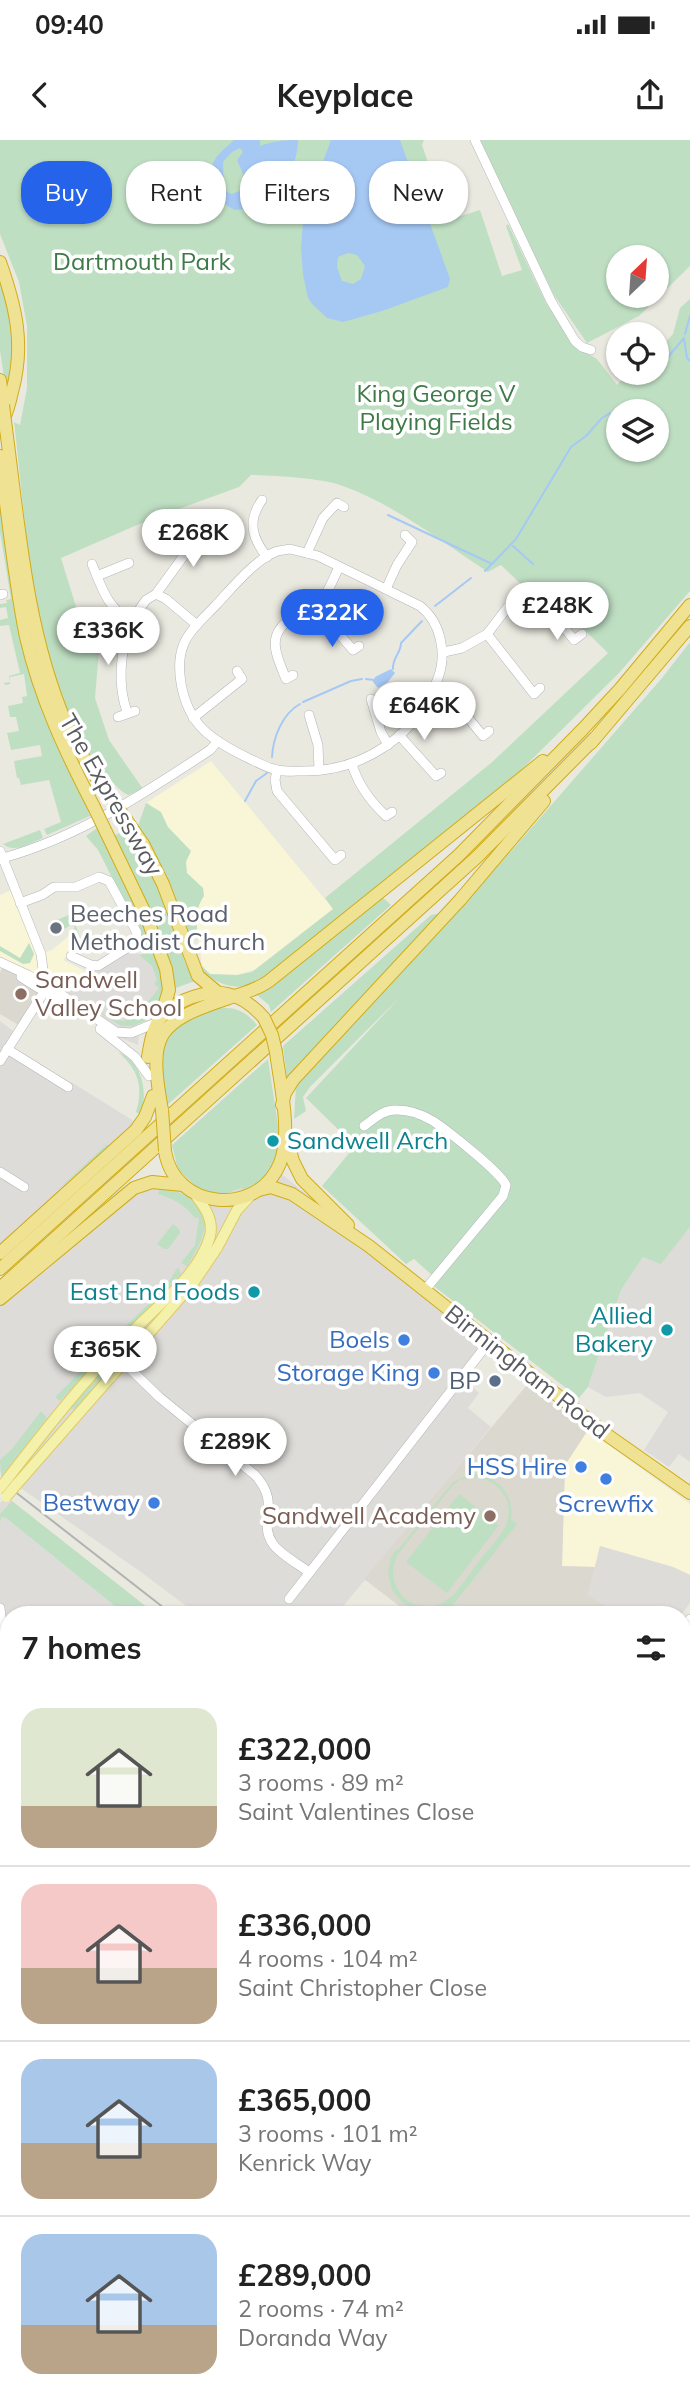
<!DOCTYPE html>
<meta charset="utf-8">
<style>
:root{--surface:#fff;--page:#f6f6f6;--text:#222;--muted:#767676;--line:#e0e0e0;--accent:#2563eb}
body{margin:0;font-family:Mulish,sans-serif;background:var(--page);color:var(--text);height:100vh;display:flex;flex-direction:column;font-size:26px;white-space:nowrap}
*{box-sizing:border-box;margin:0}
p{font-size:23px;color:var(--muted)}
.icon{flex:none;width:38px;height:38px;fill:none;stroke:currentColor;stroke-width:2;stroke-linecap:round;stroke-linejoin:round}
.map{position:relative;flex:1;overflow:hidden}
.side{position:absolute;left:0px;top:1466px;width:691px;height:800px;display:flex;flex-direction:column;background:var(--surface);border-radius:28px 28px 0 0;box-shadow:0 2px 5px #0004}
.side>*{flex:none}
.banner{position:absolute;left:21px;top:21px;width:649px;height:63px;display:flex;gap:14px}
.needle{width:46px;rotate:25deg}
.buttons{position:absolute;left:606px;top:105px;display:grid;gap:14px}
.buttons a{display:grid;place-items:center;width:63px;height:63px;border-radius:50%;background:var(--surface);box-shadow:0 2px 5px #0004;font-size:35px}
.price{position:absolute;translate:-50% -60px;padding:0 16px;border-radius:24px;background:#fff;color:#222;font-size:23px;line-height:46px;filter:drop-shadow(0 2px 4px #0008)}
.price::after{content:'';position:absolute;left:50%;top:42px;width:21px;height:16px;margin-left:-10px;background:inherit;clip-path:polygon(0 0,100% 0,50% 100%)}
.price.selected{background:var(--accent);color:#fff}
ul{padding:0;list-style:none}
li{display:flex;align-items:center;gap:21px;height:175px;padding:0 21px}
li+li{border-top:2px solid var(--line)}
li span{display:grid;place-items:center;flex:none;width:196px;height:140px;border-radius:21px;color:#555}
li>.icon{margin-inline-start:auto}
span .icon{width:84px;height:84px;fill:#fffc;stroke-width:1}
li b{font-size:30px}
h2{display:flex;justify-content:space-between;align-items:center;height:84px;padding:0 21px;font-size:30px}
.tag{padding:0 24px;border-radius:28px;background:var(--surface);box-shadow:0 2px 5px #0004;font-size:24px;line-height:63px}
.tag.selected{background:var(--accent);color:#fff}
.status{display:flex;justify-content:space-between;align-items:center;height:49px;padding:0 35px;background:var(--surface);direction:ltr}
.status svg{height:19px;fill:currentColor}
header{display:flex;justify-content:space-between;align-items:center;height:91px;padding:0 21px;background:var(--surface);font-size:32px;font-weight:700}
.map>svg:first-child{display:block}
</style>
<div class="status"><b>09:40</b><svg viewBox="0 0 49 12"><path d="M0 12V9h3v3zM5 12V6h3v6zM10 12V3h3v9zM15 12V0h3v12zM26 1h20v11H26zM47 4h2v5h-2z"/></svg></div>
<header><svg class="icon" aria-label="back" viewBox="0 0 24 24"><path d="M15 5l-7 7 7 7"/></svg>Keyplace<svg class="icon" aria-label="share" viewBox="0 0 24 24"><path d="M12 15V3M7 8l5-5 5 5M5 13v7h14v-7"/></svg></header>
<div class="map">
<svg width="690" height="2266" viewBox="0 0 690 2266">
<rect width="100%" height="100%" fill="#eae9e0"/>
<!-- commercial -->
<g fill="#f9f5d7">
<polygon points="211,621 333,769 256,829 237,835 210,834 202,825 195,776 149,663 146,663"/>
<polygon points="14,749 41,814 52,810 77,789 81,799 63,820 83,830 87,835 64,848 58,856 0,822 0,755"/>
<polygon points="588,1290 690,1364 690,1435 673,1427 600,1406 595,1427 562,1426 565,1325"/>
</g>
<!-- industrial -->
<g fill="#dedcd8">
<polygon points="133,810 140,815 148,812 160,843 158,853 143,873 135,877 139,894 138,905 116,896 58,856 64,848 121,814"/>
<polygon points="0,881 17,894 8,909 68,946 71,942 137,983 0,1107"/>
<polygon points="273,1027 489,1202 461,1237 479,1253 468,1268 491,1287 336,1475 198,1475 141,1432 12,1342 0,1331 0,1166 45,1131 136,1051 187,1040 192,1044 229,1051 241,1048"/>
<polygon points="690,1087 690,1322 679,1314 669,1327 644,1310 668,1272 640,1253 606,1257 588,1247 621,1150 643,1117 661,1123"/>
<polygon points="6,1357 12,1361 7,1367 6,1378 126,1475 9,1475 9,1630 0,1631 0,1363"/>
<polygon points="600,1406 673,1427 690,1435 690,1463 681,1475 621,1475 588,1455"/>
<polygon points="9,1652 9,1969 0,1975 0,1653"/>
<polygon points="690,1872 690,1957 683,1948 682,1877"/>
<polygon points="683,1998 690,2007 690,2266 405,2266 410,2258 682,2258"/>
</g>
<!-- education -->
<g fill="#dad8cf">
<polygon points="4,824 44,848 22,887 0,874 0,833"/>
<polygon points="527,1245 588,1290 565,1325 562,1426 595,1427 588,1455 621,1475 411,1475 364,1439"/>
<polygon points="0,2252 2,2260 22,2258 24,2266 0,2266"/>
</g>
<!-- green -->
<g fill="#bfdfc3" fill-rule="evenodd">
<path d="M0 0H424L422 5 448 80 480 70 502 136 522 130 506 86 508 84 546 163 577 207 597 219 617 245 628 233H656V212L673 194 680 168 690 159V451L619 533 507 644 263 842C239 852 218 846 200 829L201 826 210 834 237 835 252 832 333 769 325 758 491 623 608 513 564 470 527 450 501 425 488 432C443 403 394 364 343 346 321 338 276 336 251 335L239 347 151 379 61 418 78 473 100 499 95 558 109 600 143 649 128 655C118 650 112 641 105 633 32 549 27 389 14 282L20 285 27 248V186L19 142 0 94ZM618 271H656V310H618Z"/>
<path d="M479 0H690V126L639 176 587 203 554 155ZM618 117H656V156H618Z"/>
<path d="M0 135C9 172 24 214 6 249L0 211Z"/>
<polygon points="0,342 15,457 91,669 88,671 90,676 47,695 44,689 61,682 49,640 21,645 19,638 17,638 14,621 42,616 40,605 11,610 7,593 19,591 16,577 10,577 8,566 23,563 22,557 27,556 24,534 10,537 10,544 5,545 4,543 10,542 9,536 20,533 9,485 0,486 0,480 8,478 6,467 0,468 0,464 7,463 6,460 11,459 0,392"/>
<polygon points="690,502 690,1087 661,1124 643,1117 621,1150 588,1247 579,1258 431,1144 434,1137 414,1119 406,1124 322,1046 355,1006 306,958 400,857 310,947 303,957 306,971 294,979 296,946 466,763 662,538"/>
<path d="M146 663 161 672 168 687 191 711 186 722 187 733 203 748 204 756C194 771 196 782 199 800L190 797 167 736 138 686Z"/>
<path d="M97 688 100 695 103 694 150 797 165 847 155 871 145 881 133 886H121L97 871V869C129 895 139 873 159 848L154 844 157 840 152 826 139 815 148 812 144 800 98 710 86 696Z"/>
<polygon points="127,689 151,728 186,825 195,841 173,849 112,697"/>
<path d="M40 690 43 698C30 703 15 714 3 704Z"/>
<polygon points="383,758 391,765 271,872 269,865 257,855"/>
<polygon points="441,773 378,844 287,938 283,906 431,775"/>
<polygon points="71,774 81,799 77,804 79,799 76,795 72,798 69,795 75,787 70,785 65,789 57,780"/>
<polygon points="29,803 34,814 30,823 23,824 0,811 0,806 20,818"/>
<path d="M218 868C236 867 245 871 257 885L166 966C162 937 154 902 181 882 190 875 207 872 218 868Z"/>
<path d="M118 912C143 922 148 953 141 975L136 972C144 947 138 929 118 912Z"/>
<path d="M268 919 280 998 273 996 267 1001 274 1008 279 1009C274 1029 263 1042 244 1050L241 1048 222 1055 199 1049 178 1030 172 1005Z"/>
<polygon points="107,1004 109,1006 54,1053"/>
<path d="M160 1047C213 1058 215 1085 187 1126L181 1123 195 1105 199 1078H195C183 1063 175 1060 158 1054Z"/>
<polygon points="173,1084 179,1089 180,1093 168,1109 164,1109 157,1104"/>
<polygon points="178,1127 181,1134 60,1261 55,1257 166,1146"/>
<polygon points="110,1227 113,1227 75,1269 69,1269 99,1235"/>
<polygon points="41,1271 47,1278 1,1337 0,1320 12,1309"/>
<path d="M475 1334C498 1337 514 1354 511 1379L517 1384 445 1475H438L432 1471 412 1468 403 1463 392 1450 388 1433 391 1417 396 1410H398L453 1342 466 1336ZM475 1337C499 1340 517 1362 505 1387 498 1400 485 1413 476 1425 466 1438 455 1458 440 1464 427 1469 409 1466 401 1454 391 1442 391 1428 398 1414L453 1345 459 1340Z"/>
<polygon points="459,1354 499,1385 447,1453 406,1422"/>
<polygon points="12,1361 157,1475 126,1475 6,1378 1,1377 0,1384 0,1374"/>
<polygon points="690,1490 690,1574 683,1570 683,1503"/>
<polygon points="9,1492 9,1532 0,1524 0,1512"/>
<polygon points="9,1969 9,2074 0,2079 0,1975"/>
</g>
<!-- water -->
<g fill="#a6c9f4" fill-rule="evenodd">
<path d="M234 0H260V6C273 1 284 0 298 0 298 18 289 39 275 51 270 56 262 59 256 62 248 67 243 70 235 70 218 63 205 39 214 21 218 13 228 6 234 0ZM240 8 243 12 237 20 246 41 240 51 231 54 224 50 223 22 232 12ZM280 21 273 39 263 47 267 35 266 25Z"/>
<path d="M331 0H400L450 139 448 147 382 171 343 182 327 178 312 164 308 158 303 135 301 108 303 81 311 54ZM348 113 357 115 365 126 361 139 353 144 342 141 337 127 338 117Z"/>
<polygon points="391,529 395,533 388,542 378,548 373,542 375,537"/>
</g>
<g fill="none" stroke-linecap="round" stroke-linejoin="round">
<!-- stream -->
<g stroke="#a6c9f4" stroke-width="2">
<polyline points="685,194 690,176"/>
<polyline points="684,199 687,218 690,221"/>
<polyline points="656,226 667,218 684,198"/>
<polyline points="629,240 633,233"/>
<polyline points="388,375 492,424"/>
<polyline points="513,406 533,424"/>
<polyline points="485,431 516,399 571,307 586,296 602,278 610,273"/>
<polyline points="435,466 471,438"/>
<path d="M393 529C392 518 401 513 401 503L422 481"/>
<polyline points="366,539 374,540"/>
<polyline points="303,562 351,541 362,539"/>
<path d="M272 617C273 598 282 574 300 564"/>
<polyline points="245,661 256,641 267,633"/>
</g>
<!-- minor casing -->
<g stroke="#b3b5b9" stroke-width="10">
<g id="minor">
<polyline points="475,0 551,161 575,201 582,207 591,210"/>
<path d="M262 360C247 381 252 398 267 417"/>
<path d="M290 409 318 416 420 466C441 482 447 514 438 538 418 595 364 631 304 631 295 631 286 632 277 630 267 628 257 622 248 618 211 600 188 585 181 543 179 531 179 517 183 506 188 491 205 477 216 465 231 449 255 420 275 412 279 410 286 410 290 409Z"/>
<polyline points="307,413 323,378 337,363 344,367"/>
<path d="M92 424C102 448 107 468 131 481L146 460 156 454 166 459 197 485"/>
<polyline points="97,436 129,423"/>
<polyline points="386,449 397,425 412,402 405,395"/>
<polyline points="156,454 185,414 192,412 187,403"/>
<polyline points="0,455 3,454"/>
<polyline points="315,466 353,510 359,506"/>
<polyline points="487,494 534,554 540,548"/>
<polyline points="444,512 462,508 487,494 507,468 532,462 550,470 574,500 582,494"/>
<path d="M293 535 286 539C276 514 265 495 293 477 301 472 310 470 317 464 328 455 333 439 339 427"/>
<polyline points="434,549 460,568 483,596 489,591"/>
<polyline points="371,559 381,592 388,605"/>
<path d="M127 572C117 543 121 510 131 481"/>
<polyline points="309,575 318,605 319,630"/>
<polyline points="118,577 135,571"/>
<polyline points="193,578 242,539 237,531"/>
<polyline points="399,595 436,636 441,633"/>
<path d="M352 624C358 645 370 661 386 676L392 672"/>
<polyline points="277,630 275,640 277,651 335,720 341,715"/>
<polyline points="0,711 41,814 45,845"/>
<path d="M3 718C79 697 145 653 210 610L218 601"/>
<polyline points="20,763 42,755 54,747 76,747 99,737 109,741 137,793 135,803 98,826 91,825 71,816"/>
<polyline points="0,822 28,835 62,855 116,892 131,893 158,882"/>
<polyline points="21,837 80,874"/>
<polyline points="100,889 135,917 149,936"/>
<polyline points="7,909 68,947"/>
<polyline points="0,921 44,852"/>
<path d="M364 986C374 979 383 969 397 970 409 970 423 975 433 981 448 991 499 1031 506 1045L503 1056 424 1151"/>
<polyline points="0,1032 24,1047"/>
<path d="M100 1230C108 1224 113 1220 123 1222L159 1257 255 1335C282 1364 257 1382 273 1404 281 1415 298 1424 309 1432"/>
<polyline points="289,1459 489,1202"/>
<polyline points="0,1468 3,1492 0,1498"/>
<polyline points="682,1491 690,1479"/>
<polyline points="0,1532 9,1540"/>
<polyline points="683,1617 690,1651"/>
<polyline points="682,1681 690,1679"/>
<polyline points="0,1730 9,1728"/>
<polyline points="682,1764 690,1777"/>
<polyline points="682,1811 690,1808"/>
<polyline points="0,1830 9,1824"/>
<polyline points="0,1847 9,1859"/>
<polyline points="682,1872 690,1867"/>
<polyline points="0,1908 9,1901"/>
<polyline points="0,2108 9,2103"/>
<polyline points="0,2180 9,2175"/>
<polyline points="0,2239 9,2238"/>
<polyline points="27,2258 28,2258"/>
<polyline points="79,2258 83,2266"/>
<polyline points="326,2258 344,2266"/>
<polyline points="603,2258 604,2266"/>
<polyline points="510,2259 520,2266"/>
<polyline points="123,2266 141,2258"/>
<polyline points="279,2266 281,2258"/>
<polyline points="397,2266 400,2258"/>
</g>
</g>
<!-- major casing -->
<g stroke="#dfcb64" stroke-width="12">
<g id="major">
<path d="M8 1338C32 1307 56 1276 82 1246 99 1226 117 1206 137 1187 161 1163 201 1131 210 1096 214 1079 204 1066 194 1053"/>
<polyline points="16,1345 194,1142 217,1108 237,1070 252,1054"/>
</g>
</g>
<!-- highway casing -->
<g stroke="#d0ac1a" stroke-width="14">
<g id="highway">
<path d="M0 122C16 167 25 205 12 252 10 261 8 270 4 278"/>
<polyline points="0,240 3,265"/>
<path d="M6 289C19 386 26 489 65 581 77 609 93 634 111 658"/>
<path d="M0 316C8 376 14 438 26 497 40 558 66 613 94 667"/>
<polyline points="591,603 690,486"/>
<polyline points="127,681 143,704 163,744 198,836 216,851"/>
<polyline points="106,692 145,773 166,829 169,850 161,877"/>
<path d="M148 917C150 905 152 891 159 880 164 872 176 864 185 860 217 846 241 852 264 878"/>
<polyline points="282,965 285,953 293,940 460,760 544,661"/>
<path d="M162 970C148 894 156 882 229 858 243 853 257 850 269 841L543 621"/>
<polyline points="287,999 293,1021 302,1039 348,1085"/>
<path d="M165 1011C174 1070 258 1078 280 1023 292 993 280 944 276 912"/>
<polyline points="259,1050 271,1047 292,1054 369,1106 610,1297 690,1353"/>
<polyline points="0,1113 136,990 145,977 153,956"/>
<polyline points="0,1129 459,715 582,590 620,549 690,465"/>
<polyline points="0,1148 477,717 594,599"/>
<polyline points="0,1159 134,1048 152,1042 183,1045"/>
</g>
</g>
<!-- minor -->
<use href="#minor" stroke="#fff" stroke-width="9"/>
<!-- major -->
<use href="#major" stroke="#f4f1ab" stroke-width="10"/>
<!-- highway -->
<use href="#highway" stroke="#efe292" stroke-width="12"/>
<!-- tram -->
<g stroke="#b1b2b2" stroke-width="2">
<polyline points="0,1340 173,1475"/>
<polyline points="682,1973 690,1982"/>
</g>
<!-- rail -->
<g stroke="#b1b2b2" stroke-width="2" stroke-dasharray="2 9" stroke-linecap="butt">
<polyline points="0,1645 9,1644"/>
<polyline points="682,1981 690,1991"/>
</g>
<!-- major-bridge casing -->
<g stroke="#dfcb64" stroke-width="12" stroke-linecap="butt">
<g id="major-bridge">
<polyline points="0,1348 8,1338"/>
<polyline points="6,1357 16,1345"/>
</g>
</g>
<!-- highway-bridge casing -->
<g stroke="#d0ac1a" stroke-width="14" stroke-linecap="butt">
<g id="highway-bridge">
<polyline points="3,265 6,289"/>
<polyline points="111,658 127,681"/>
<polyline points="94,667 106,692"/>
<polyline points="264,878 272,895 276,912"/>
<polyline points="162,970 165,1011"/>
</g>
</g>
<!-- major-bridge -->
<use href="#major-bridge" stroke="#f4f1ab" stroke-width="10"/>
<!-- highway-bridge -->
<use href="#highway-bridge" stroke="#efe292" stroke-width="12"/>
</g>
<!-- markers -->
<circle fill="#6b7280" stroke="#fff" stroke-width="2.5" cx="56" cy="788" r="7"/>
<g fill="#8d6e63" stroke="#fff" stroke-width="2.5">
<circle cx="21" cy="854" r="7"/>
<circle cx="490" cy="1376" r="7"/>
</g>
<g fill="#0f9aa8" stroke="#fff" stroke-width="2.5">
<circle cx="273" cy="1001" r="7"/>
<circle cx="254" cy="1152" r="7"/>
<circle cx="667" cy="1190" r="7"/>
</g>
<g fill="#3f7fe0" stroke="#fff" stroke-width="2.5">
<circle cx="404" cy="1200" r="7"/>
<circle cx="434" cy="1233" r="7"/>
<circle cx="581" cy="1327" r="7"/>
<circle cx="606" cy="1339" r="7"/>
<circle cx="154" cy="1363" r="7"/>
</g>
<circle fill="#5c6f8a" stroke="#fff" stroke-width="2.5" cx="495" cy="1241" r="7"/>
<g text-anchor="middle" stroke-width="7" stroke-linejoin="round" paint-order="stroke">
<!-- park labels -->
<g font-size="24" fill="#3d7a47" stroke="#fff">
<text x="142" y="130">Dartmouth Park</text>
<text x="436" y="262">King George V<tspan x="436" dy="28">Playing Fields</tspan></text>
</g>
<!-- street labels -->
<g font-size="24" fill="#595b5f" stroke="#fff">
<text transform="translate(111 655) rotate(60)" y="8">The Expressway</text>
<text transform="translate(527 1232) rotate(38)" y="8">Birmingham Road</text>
</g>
<!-- worship labels -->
<g font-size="24" fill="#5b616d" stroke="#fff" text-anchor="start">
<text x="70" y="782">Beeches Road<tspan x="70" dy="28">Methodist Church</tspan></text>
</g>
<!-- education labels -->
<g font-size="24" fill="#785e54" stroke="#fff" text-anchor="start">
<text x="35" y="848">Sandwell<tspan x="35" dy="28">Valley School</tspan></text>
<text x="476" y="1384" text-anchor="end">Sandwell Academy</text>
</g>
<!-- culture labels -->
<g font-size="24" fill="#0d838f" stroke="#fff" text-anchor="end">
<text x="287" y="1009" text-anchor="start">Sandwell Arch</text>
<text x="240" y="1160">East End Foods</text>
<text x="653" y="1184">Allied<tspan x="653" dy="28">Bakery</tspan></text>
</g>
<!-- shop labels -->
<g font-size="24" fill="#366cbe" stroke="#fff" text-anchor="end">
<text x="390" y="1208">Boels</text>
<text x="420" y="1241">Storage King</text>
<text x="567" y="1335">HSS Hire</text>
<text x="140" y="1371">Bestway</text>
<text x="606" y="1372" text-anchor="middle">Screwfix</text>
</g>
<!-- service labels -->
<g font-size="24" fill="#4e5e75" stroke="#fff" text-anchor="end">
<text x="481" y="1249">BP</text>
</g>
</g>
</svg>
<div class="buttons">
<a><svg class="needle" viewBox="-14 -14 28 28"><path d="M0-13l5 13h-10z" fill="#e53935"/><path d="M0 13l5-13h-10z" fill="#767676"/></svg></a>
<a><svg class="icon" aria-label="locate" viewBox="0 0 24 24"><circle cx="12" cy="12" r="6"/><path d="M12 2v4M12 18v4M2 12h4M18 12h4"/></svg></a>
<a><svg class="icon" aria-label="layers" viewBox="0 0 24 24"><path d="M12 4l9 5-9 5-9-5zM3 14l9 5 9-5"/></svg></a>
</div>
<b class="price" style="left:193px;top:429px">£268K</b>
<b class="price" style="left:557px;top:502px">£248K</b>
<b class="price selected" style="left:332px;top:509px">£322K</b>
<b class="price" style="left:108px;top:527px">£336K</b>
<b class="price" style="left:424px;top:602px">£646K</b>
<b class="price" style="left:105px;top:1246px">£365K</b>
<b class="price" style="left:235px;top:1338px">£289K</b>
<div class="banner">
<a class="tag selected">Buy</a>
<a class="tag">Rent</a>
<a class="tag">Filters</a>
<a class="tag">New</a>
</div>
<section class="side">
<h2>7 homes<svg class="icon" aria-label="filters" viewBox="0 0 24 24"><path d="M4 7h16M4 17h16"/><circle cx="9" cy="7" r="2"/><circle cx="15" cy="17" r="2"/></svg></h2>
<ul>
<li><span style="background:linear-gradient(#dfe7d0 70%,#b9a48a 0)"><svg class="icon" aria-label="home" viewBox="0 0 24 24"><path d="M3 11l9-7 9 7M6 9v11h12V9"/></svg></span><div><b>£322,000</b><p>3 rooms · 89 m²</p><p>Saint Valentines Close</p></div></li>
<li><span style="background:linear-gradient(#f6c9c9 60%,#b9a48a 0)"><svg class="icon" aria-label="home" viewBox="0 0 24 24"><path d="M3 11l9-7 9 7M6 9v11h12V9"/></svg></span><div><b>£336,000</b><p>4 rooms · 104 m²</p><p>Saint Christopher Close</p></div></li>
<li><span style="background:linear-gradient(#a9c7e8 60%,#b9a48a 0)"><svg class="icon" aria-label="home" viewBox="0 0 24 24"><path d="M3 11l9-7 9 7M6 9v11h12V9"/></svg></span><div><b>£365,000</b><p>3 rooms · 101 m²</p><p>Kenrick Way</p></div></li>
<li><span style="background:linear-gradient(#a9c7e8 65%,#b9a48a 0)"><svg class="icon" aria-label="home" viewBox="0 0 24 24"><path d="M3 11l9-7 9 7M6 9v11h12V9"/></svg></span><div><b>£289,000</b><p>2 rooms · 74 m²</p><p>Doranda Way</p></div></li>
</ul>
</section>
</div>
